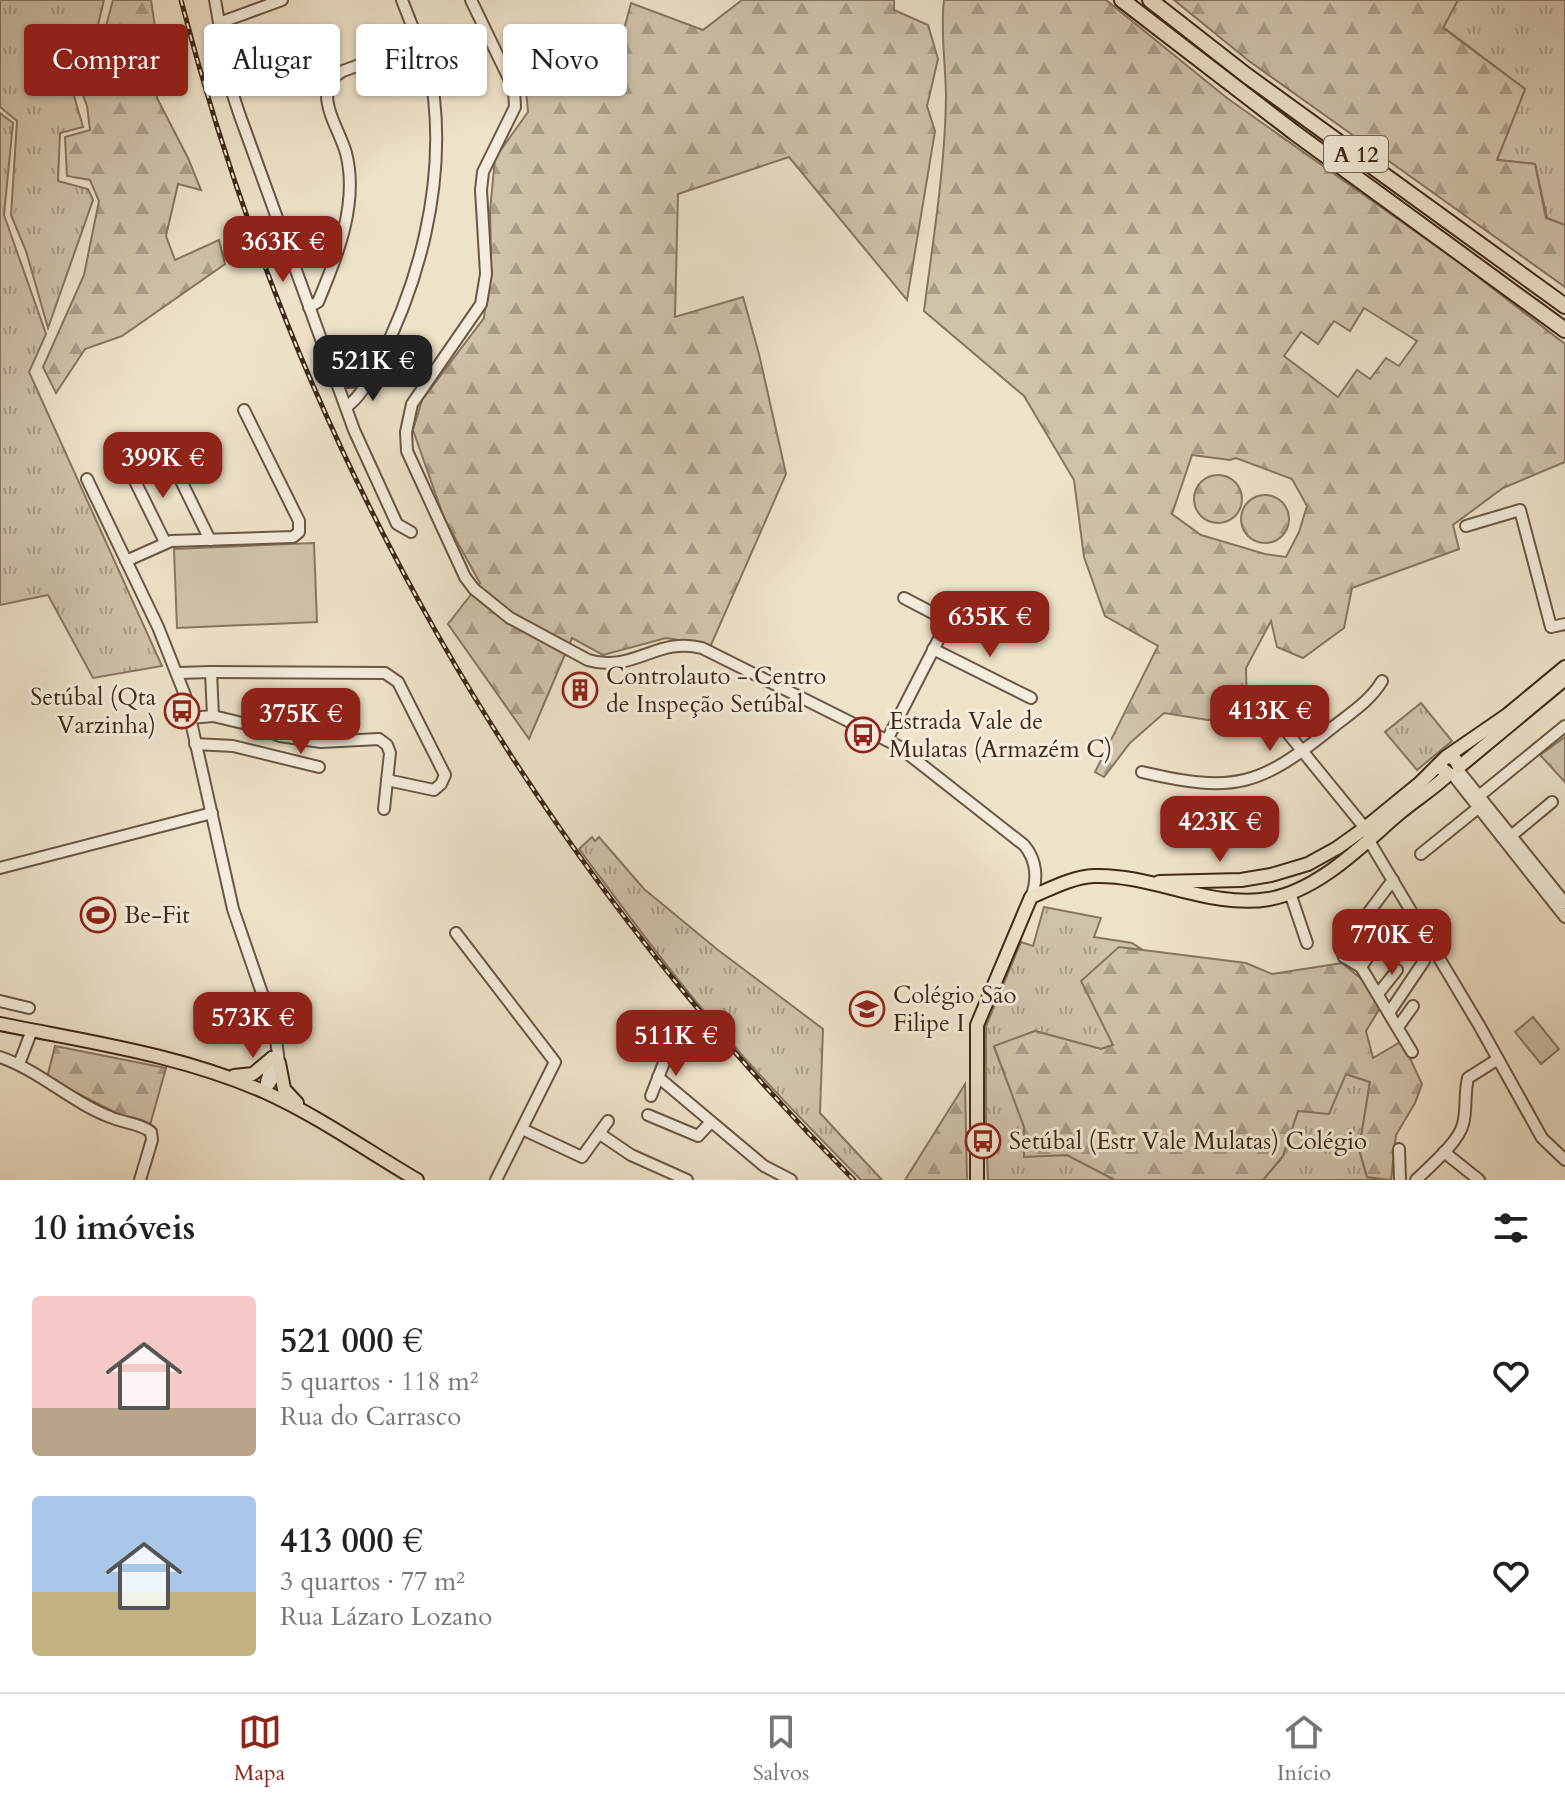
<!DOCTYPE html>
<html lang="pt">
<meta charset="utf-8">
<style>
:root{--surface:#fff;--page:#f6f6f6;--text:#202124;--muted:#757577;--line:#e0e0e0;--accent:#8f2418}
body{margin:0;font-family:Cardo,serif;background:var(--page);color:var(--text);height:100vh;display:flex;flex-direction:column;font-size:30px;white-space:nowrap}
*{box-sizing:border-box;margin:0}
p{font-size:26px;color:var(--muted)}
.icon{flex:none;width:44px;height:44px;fill:none;stroke:currentColor;stroke-width:2;stroke-linecap:round;stroke-linejoin:round}
.map{position:relative;height:1180px;overflow:hidden}
.sheet{display:flex;flex-direction:column;background:var(--surface);flex:1}
.sheet>*{flex:none}
.top-card{position:absolute;left:24px;top:24px;width:800px;height:72px;display:flex;gap:16px}
.price{position:absolute;translate:-50% -68px;padding:0 18px;border-radius:16px;background:var(--accent);color:#fff;font-size:26px;line-height:52px;filter:drop-shadow(0 2px 4px #0008)}
.price::after{content:'';position:absolute;left:50%;top:48px;width:24px;height:18px;margin-left:-12px;background:inherit;clip-path:polygon(0 0,100% 0,50% 100%)}
.price.current{background:#222;color:#fff}
ul{padding:0;list-style:none}
li{display:flex;align-items:center;gap:24px;height:200px;padding:0 32px}
li span{display:grid;place-items:center;flex:none;width:224px;height:160px;border-radius:8px;color:#555}
li>.icon{margin-inline-start:auto}
span .icon{width:96px;height:96px;fill:#fffc;stroke-width:1}
li b{font-size:34px}
h2{display:flex;justify-content:space-between;align-items:center;height:96px;padding:0 32px;font-size:34px}
.pill{padding:0 28px;border-radius:8px;background:var(--surface);box-shadow:0 2px 6px #0004;font-size:28px;line-height:72px}
.pill.current{background:var(--accent);color:#fff}
.tabs{display:flex;justify-content:space-around;align-items:center;height:112px;border-top:2px solid var(--line);background:var(--surface);font-size:22px;color:var(--muted)}
.tabs a{display:grid;justify-items:center;gap:4px}
.tabs .current{color:var(--accent)}
.map>svg:first-child{display:block}
</style>
<div class="map">
<svg width="1565" height="1180" viewBox="0 0 1565 1180">
<defs>
<pattern id="grass-tufts" width="24" height="20" patternUnits="userSpaceOnUse" patternTransform="scale(2)"><rect width="24" height="20" fill="#d0c3ab"/><path d="M3 7l-1-3M5 7V3M7 7l1-3M15 17l-1-3M17 17v-4M19 17l1-3" fill="none" stroke="#aa9e8a"/></pattern>
<pattern id="forest-firs" width="22" height="20" patternUnits="userSpaceOnUse" patternTransform="scale(2)"><rect width="22" height="20" fill="#d0c3ab"/><path d="M5 1l3.5 6h-7zM16 11l3.5 6h-7z" fill="#aa9e8a"/></pattern>
</defs>
<rect width="100%" height="100%" fill="#eee2c9"/>
<filter id="stains"><feTurbulence type="fractalNoise" baseFrequency=".0025" numOctaves="4"/><feColorMatrix values="0 0 0 0 .2 0 0 0 0 .09 0 0 0 0 .02 0 0 0 .5 -.17"/></filter>
<radialGradient id="worn" r=".72"><stop offset=".6" stop-color="#630" stop-opacity="0"/><stop offset="1" stop-color="#630" stop-opacity=".3"/></radialGradient>
<!-- grass -->
<g fill="url(#grass-tufts)" stroke="#887662" stroke-width="2">
<polygon points="0,0 104,0 92,49 68,75 83,127 60,133 58,181 88,189 93,200 48,328 26,251 11,215 17,121 0,107"/>
<polygon points="1458,0 1565,0 1565,225 1547,218 1535,164 1497,160 1525,89 1443,27"/>
<polygon points="0,113 13,123 4,215 46,334 29,372 162,666 93,678 48,595 0,605"/>
<polygon points="1421,703 1452,741 1417,770 1385,732"/>
<path d="M592 837 595 841 599 837 644 889 718 950 823 1029 820 1113 882 1180H861C805 1123 749 1066 698 1004 656 954 618 901 579 849Z"/>
<polygon points="1044,907 1101,918 1094,937 1132,943 1143,950 1119,948 1113,1045 1101,1049 1035,1031 994,1047 1025,1127 1024,1156 1067,1155 1115,1180 988,1180 986,1129 986,1026 1021,942 1033,946"/>
<polygon points="1346,1074 1370,1082 1359,1149 1367,1177 1384,1180 1263,1180 1283,1156 1298,1110"/>
</g>
<!-- forest -->
<g fill="url(#forest-firs)" stroke="#887662" stroke-width="2" fill-rule="evenodd">
<polygon points="113,0 151,0 155,27 157,98 188,158 201,190 178,184 166,236 175,260 219,240 225,264 122,336 85,349 56,393 43,367 84,275 99,201 90,180 67,176 65,137 90,130 87,106 77,79 100,49"/>
<polygon points="742,0 894,0 894,10 928,25 938,59 927,106 935,131 907,300 789,157 678,194 675,317 743,297 759,354 786,474 711,645 666,638 603,655 572,638 529,739 448,624 480,583 444,518 413,430 422,400 484,318 491,253 490,211 495,158 528,112 525,80 616,60 631,3 703,30"/>
<path d="M944 0H1106L1227 98 1460 263 1565 344V462L1503 488 1453 525 1459 549 1352 588 1344 628 1303 658 1277 647 1271 621 1246 668 1247 711 1208 720 1164 713 1130 743 1104 777 1095 772 1158 646 1105 616 1084 557 1074 480 1024 396 924 311C933 240 945 169 946 98 946 65 940 33 944 0ZM1364 308 1417 341 1399 366 1386 358 1370 379 1357 370 1338 397 1284 356 1301 332 1318 344 1334 321 1350 331ZM1192 455 1230 460 1236 458 1292 479 1307 506 1299 532 1286 557 1265 554 1201 535 1172 514Z"/>
<polygon points="1174,0 1458,0 1443,28 1525,89 1497,160 1535,164 1546,218 1565,225 1565,287 1249,61"/>
<circle cx="1218" cy="499" r="24"/>
<circle cx="1265" cy="519" r="24"/>
<polygon points="1565,737 1565,782 1540,755"/>
<polygon points="1119,947 1246,963 1272,974 1342,963 1370,986 1380,1008 1366,1031 1373,1058 1402,1041 1422,1084 1415,1103 1396,1135 1391,1180 1367,1177 1359,1149 1370,1082 1346,1074 1329,1114 1298,1111 1283,1156 1263,1180 1115,1180 1067,1155 1024,1157 1024,1127 994,1046 1035,1031 1101,1049 1113,1045 1081,981"/>
<polygon points="55,1046 166,1068 150,1125 126,1118 47,1078"/>
<polygon points="965,1084 967,1180 905,1180"/>
</g>
<!-- pitch -->
<g fill="#d0c3ab" stroke="#887662" stroke-width="2">
<polygon points="314,543 317,622 177,628 174,549"/>
<polygon points="1533,1017 1559,1049 1541,1064 1515,1032"/>
</g>
<g fill="none" stroke-linecap="round" stroke-linejoin="round">
<!-- minor casing -->
<g stroke="#6b5744" stroke-width="14">
<g id="minor">
<polyline points="215,0 231,89 240,116 354,430 397,524 411,532"/>
<path d="M471 0 514 89 515 107 483 172 481 190 486 274 481 304 412 404 406 432 407 451 465 577 474 589 510 618 588 660C632 674 658 636 702 648L898 746 1024 845C1037 860 1038 880 1031 897"/>
<polyline points="219,23 282,0"/>
<path d="M309 307 318 302C337 257 359 203 346 153 341 135 327 114 327 95 326 83 334 76 343 71L418 43"/>
<polyline points="334,371 347,382 359,381 368,375"/>
<path d="M346 407C361 397 369 379 378 363 419 284 444 188 434 98 430 65 414 32 402 0"/>
<polyline points="164,446 210,540"/>
<polyline points="131,473 165,542"/>
<polyline points="87,479 158,627 185,695 233,909 275,1031 279,1063 275,1076 264,1092"/>
<polyline points="1466,526 1520,510 1551,627 1565,624"/>
<polyline points="126,561 171,541 293,537 299,532 299,521 244,410"/>
<polyline points="933,649 1031,698"/>
<polyline points="211,672 385,673 398,682 445,775 441,784 434,790 387,780"/>
<polyline points="178,673 211,672 213,716 190,718"/>
<polyline points="1269,710 1365,828"/>
<polyline points="213,716 251,725 280,736 321,742 379,739 387,745 390,753 384,809"/>
<polyline points="887,740 948,621 904,598"/>
<polyline points="195,744 233,746 319,767"/>
<polyline points="1459,767 1458,770 1565,903"/>
<path d="M1142 772C1235 794 1260 786 1333 727 1351 713 1370 701 1382 681"/>
<polyline points="1449,774 1452,774 1565,917"/>
<polyline points="1479,796 1565,726"/>
<polyline points="1511,836 1552,802"/>
<polyline points="1368,839 1479,1025 1542,1138 1565,1160"/>
<polyline points="1421,854 1478,808"/>
<polyline points="0,868 212,813"/>
<polyline points="1393,880 1341,949 1344,957 1361,967 1412,1052"/>
<polyline points="1290,893 1307,943"/>
<polyline points="456,933 555,1062 496,1180"/>
<polyline points="1361,967 1389,926"/>
<polyline points="1378,994 1397,970"/>
<polyline points="0,1001 29,1008"/>
<polyline points="1389,1013 1424,961"/>
<polyline points="1398,1027 1413,1006"/>
<path d="M0 1057C40 1071 71 1102 110 1117 123 1123 140 1123 151 1132L152 1140 140 1180"/>
<polyline points="19,1064 32,1030"/>
<polyline points="658,1077 764,1166 791,1180"/>
<polyline points="264,1092 272,1057"/>
<polyline points="651,1096 670,1047"/>
<polyline points="648,1115 698,1136 711,1122"/>
<polyline points="522,1129 582,1157 608,1121"/>
<polyline points="600,1134 631,1155 687,1180"/>
<polyline points="1399,1149 1400,1180"/>
<polyline points="1444,1152 1479,1180"/>
<path d="M1416 1180C1429 1167 1459 1142 1463 1124 1467 1110 1464 1094 1468 1078L1498 1059"/>
</g>
</g>
<!-- major casing -->
<g stroke="#3f2918" stroke-width="16">
<g id="major">
<polyline points="1449,757 1455,759 1459,767 1565,679"/>
<polyline points="1159,882 1241,880 1271,875 1308,864 1337,848 1365,828 1420,783 1446,757 1507,715 1565,667"/>
<path d="M0 1024C89 1042 181 1055 265 1092 318 1116 366 1150 417 1180"/>
<polyline points="279,1063 284,1089 297,1103"/>
<polyline points="234,1076 253,1074 272,1058"/>
<path d="M977 1180V1025L1031 897C1050 889 1072 877 1094 876 1153 874 1210 909 1269 899 1320 890 1363 844 1401 812 1417 799 1434 788 1449 774L1442 769 1441 764"/>
</g>
</g>
<!-- highway casing -->
<g stroke="#3f2918" stroke-width="18">
<g id="highway">
<polyline points="1122,0 1295,133 1565,330"/>
<polyline points="1150,0 1246,75 1565,306"/>
</g>
</g>
<!-- minor -->
<use href="#minor" stroke="#f4ecdc" stroke-width="10"/>
<!-- major -->
<use href="#major" stroke="#eee2c9" stroke-width="12"/>
<!-- highway -->
<use href="#highway" stroke="#eee2c9" stroke-width="14"/>
<!-- rail casing -->
<g stroke="#3f2918" stroke-width="5">
<path id="rail" d="M181 0C298 452 525 849 854 1180"/>
</g>
<!-- rail -->
<use href="#rail" stroke="#f4ecdc" stroke-width="2" stroke-dasharray="6" stroke-linecap="butt"/>
</g>
<!-- icons -->
<defs>
<g id="building-ring" transform="scale(1.8)"><circle r="9.5" fill="#f4ecdc" stroke="#8f2418" stroke-width="1.5"/><path d="M-4-6H4V6H1V3H-1V6H-4ZM-2.5-4.3h1.7v1.8h-1.7ZM.8-4.3h1.7v1.8H.8ZM-2.5-1h1.7V.8h-1.7ZM.8-1h1.7V.8H.8Z" fill="#8f2418"/></g>
<g id="bus-ring" transform="scale(1.8)"><circle r="9.5" fill="#f4ecdc" stroke="#8f2418" stroke-width="1.5"/><path d="M-5-6H5V4H4V6H2V4H-2V6H-4V4H-5ZM-3.5-4V0h7V-4ZM-3.5 1.2v1.5H-2V1.2ZM2 1.2v1.5H3.5V1.2Z" fill="#8f2418"/></g>
<g id="stadium-ring" transform="scale(1.8)"><circle r="9.5" fill="#f4ecdc" stroke="#8f2418" stroke-width="1.5"/><path d="M0-5a6.5 5 0 1 0 0 10a6.5 5 0 1 0 0-10ZM-3.5-1.8h7v3.6h-7Z" fill="#8f2418"/></g>
<g id="school-ring" transform="scale(1.8)"><circle r="9.5" fill="#f4ecdc" stroke="#8f2418" stroke-width="1.5"/><path d="M0-5L7-2L0 1L-7-2ZM-4 1L0 2.5L4 1V4Q0 6-4 4Z" fill="#8f2418"/></g>
</defs>
<g fill-rule="evenodd">
<use href="#building-ring" x="580" y="690"/>
<use href="#bus-ring" x="182" y="711"/>
<use href="#bus-ring" x="863" y="735"/>
<use href="#stadium-ring" x="98" y="915"/>
<use href="#school-ring" x="867" y="1009"/>
<use href="#bus-ring" x="983" y="1141"/>
</g>
<g text-anchor="middle" stroke-width="6" stroke-linejoin="round" paint-order="stroke">
<!-- shield labels -->
<rect fill="#f4ecdc" stroke="#756453" stroke-width="2" x="1324" y="136" width="64" height="36" rx="6"/>
<g font-size="22" font-weight="bold" fill="#3f2918">
<text x="1356" y="162">A 12</text>
</g>
<!-- poi labels -->
<g font-size="24" fill="#3f2918" stroke="#f4ecdc" text-anchor="start">
<text x="606" y="684">Controlauto - Centro<tspan x="606" dy="28">de Inspeção Setúbal</tspan></text>
<text x="156" y="705" text-anchor="end">Setúbal (Qta<tspan x="156" dy="28">Varzinha)</tspan></text>
<text x="889" y="729">Estrada Vale de<tspan x="889" dy="28">Mulatas (Armazém C)</tspan></text>
<text x="124" y="923">Be-Fit</text>
<text x="893" y="1003">Colégio São<tspan x="893" dy="28">Filipe I</tspan></text>
<text x="1009" y="1149">Setúbal (Estr Vale Mulatas) Colégio</text>
</g>
</g>
<rect width="100%" height="100%" filter="url(#stains)"/>
<rect width="100%" height="100%" fill="url(#worn)"/>
</svg>
<b class="price" style="left:283px;top:284px">363K €</b>
<b class="price current" style="left:373px;top:403px">521K €</b>
<b class="price" style="left:163px;top:500px">399K €</b>
<b class="price" style="left:990px;top:659px">635K €</b>
<b class="price" style="left:1270px;top:753px">413K €</b>
<b class="price" style="left:301px;top:756px">375K €</b>
<b class="price" style="left:1220px;top:864px">423K €</b>
<b class="price" style="left:1392px;top:977px">770K €</b>
<b class="price" style="left:253px;top:1060px">573K €</b>
<b class="price" style="left:676px;top:1078px">511K €</b>
<div class="top-card">
<a class="pill current">Comprar</a>
<a class="pill">Alugar</a>
<a class="pill">Filtros</a>
<a class="pill">Novo</a>
</div>
</div>
<section class="sheet">
<h2>10 imóveis<svg class="icon" aria-label="filters" viewBox="0 0 24 24"><path d="M4 7h16M4 17h16"/><circle cx="9" cy="7" r="2"/><circle cx="15" cy="17" r="2"/></svg></h2>
<ul>
<li><span style="background:linear-gradient(#f6c9c9 70%,#b9a48a 0)"><svg class="icon" aria-label="home" viewBox="0 0 24 24"><path d="M3 11l9-7 9 7M6 9v11h12V9"/></svg></span><div><b>521 000 €</b><p>5 quartos · 118 m²</p><p>Rua do Carrasco</p></div><svg class="icon" aria-label="heart" viewBox="0 0 24 24"><path d="M12 20l-8-8c-3-5 5-10 8-4 3-6 11-1 8 4z"/></svg></li>
<li><span style="background:linear-gradient(#a9c7e8 60%,#c2b280 0)"><svg class="icon" aria-label="home" viewBox="0 0 24 24"><path d="M3 11l9-7 9 7M6 9v11h12V9"/></svg></span><div><b>413 000 €</b><p>3 quartos · 77 m²</p><p>Rua Lázaro Lozano</p></div><svg class="icon" aria-label="heart" viewBox="0 0 24 24"><path d="M12 20l-8-8c-3-5 5-10 8-4 3-6 11-1 8 4z"/></svg></li>
</ul>
</section>
<nav class="tabs">
<a class="current"><svg class="icon" aria-label="map" viewBox="0 0 24 24"><path d="M3 6l6-2 6 2 6-2v14l-6 2-6-2-6 2zM9 4v14M15 6v14"/></svg>Mapa</a>
<a><svg class="icon" aria-label="saved" viewBox="0 0 24 24"><path d="M7 4h10v16l-5-4-5 4z"/></svg>Salvos</a>
<a><svg class="icon" aria-label="home" viewBox="0 0 24 24"><path d="M3 11l9-7 9 7M6 9v11h12V9"/></svg>Início</a>
</nav>
